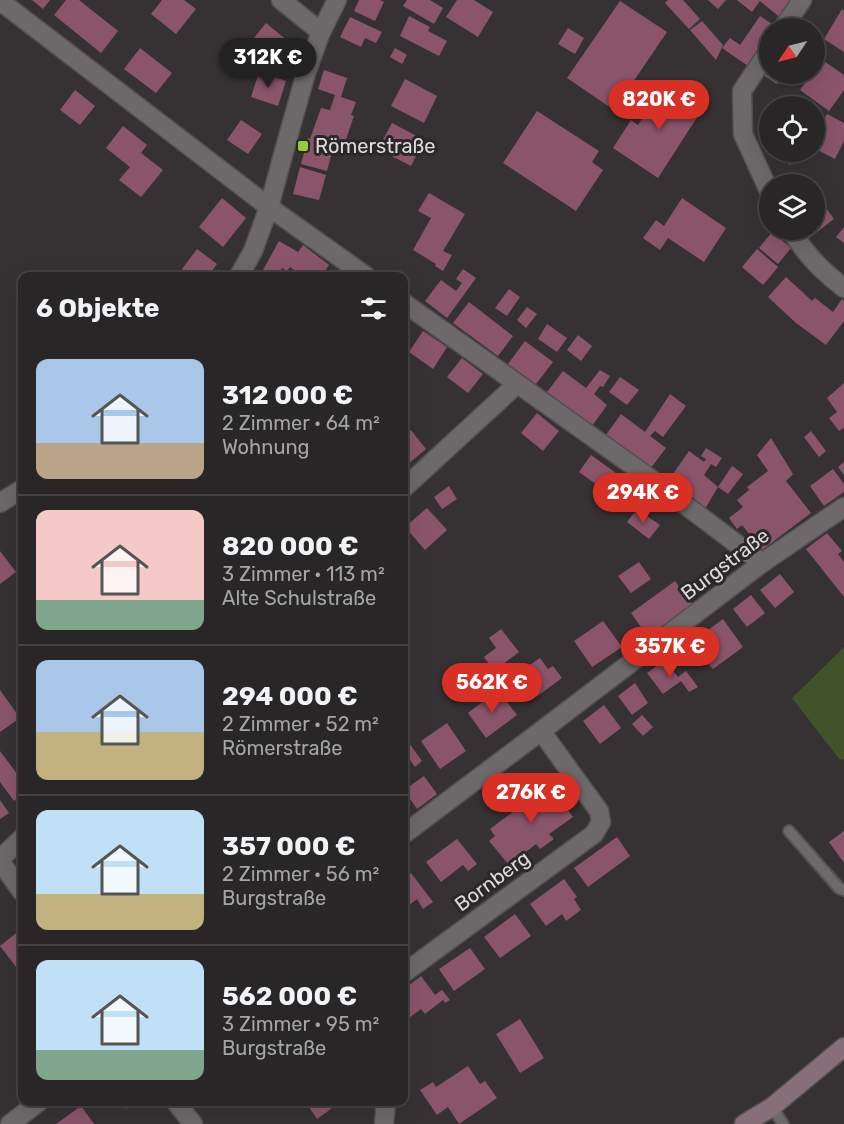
<!DOCTYPE html>
<html lang="de">
<meta charset="utf-8">
<style>
:root{--surface:#282626;--page:#343232;--text:#f1f3f6;--muted:#a5a5a7;--line:#444343;--accent:#d93025}
body{margin:0;font-family:Rubik,sans-serif;background:var(--page);color:var(--text);height:100vh;display:flex;flex-direction:column;font-size:22px;white-space:nowrap}
*{box-sizing:border-box;margin:0}
p{font-size:20px;color:var(--muted)}
.icon{flex:none;width:33px;height:33px;fill:none;stroke:currentColor;stroke-width:2;stroke-linecap:round;stroke-linejoin:round}
.map{position:relative;flex:1;overflow:hidden}
.side{position:absolute;left:18px;top:272px;width:390px;height:834px;display:flex;flex-direction:column;background:var(--surface);border-radius:12px;box-shadow:0 6px 24px #0002,0 0 0 2px var(--line)}
.side>*{flex:none}
.needle{width:39px;rotate:235deg}
.fabs{position:absolute;left:759px;top:18px;display:grid;gap:12px}
.fabs a{display:grid;place-items:center;width:66px;height:66px;border-radius:50%;background:var(--surface);box-shadow:0 6px 24px #0002,0 0 0 2px var(--line);font-size:30px}
.price{position:absolute;translate:-50% -51px;padding:0 14px;border-radius:21px;background:var(--accent);color:#fff;font-size:20px;line-height:39px;filter:drop-shadow(0 2px 3px #0008)}
.price::after{content:'';position:absolute;left:50%;top:36px;width:18px;height:14px;margin-left:-9px;background:inherit;clip-path:polygon(0 0,100% 0,50% 100%)}
.price.active{background:#222;color:#fff}
ul{padding:0;list-style:none}
li{display:flex;align-items:center;gap:18px;height:150px;padding:0 18px}
li+li{border-top:2px solid var(--line)}
li span{display:grid;place-items:center;flex:none;width:168px;height:120px;border-radius:12px;color:#555}
li>.icon{margin-inline-start:auto}
span .icon{width:72px;height:72px;fill:#fffc;stroke-width:1}
li b{font-size:26px}
h2{display:flex;justify-content:space-between;align-items:center;height:72px;padding:0 18px;font-size:26px}
.map>svg:first-child{display:block}
</style>
<div class="map">
<svg width="844" height="1124" viewBox="0 0 844 1124">
<rect width="100%" height="100%" fill="#363233"/>
<!-- green -->
<polygon fill="#415329" points="844,647 844,759 840,760 792,698"/>
<!-- building -->
<g fill="#8a556b">
<polygon points="32,0 50,0 43,9"/>
<polygon points="66,0 79,0 118,31 101,53 54,15"/>
<polygon points="162,0 184,0 196,9 176,34 151,14"/>
<polygon points="359,0 380,0 384,2 375,21 354,11"/>
<polygon points="407,0 430,0 443,8 434,24 403,6"/>
<polygon points="457,0 474,0 493,12 478,37 446,17"/>
<polygon points="668,0 683,0 700,19 689,29 665,3"/>
<polygon points="708,0 726,0 718,9"/>
<polygon points="737,0 796,0 782,19 760,1 752,12"/>
<polygon points="620,1 667,32 614,110 567,78"/>
<polygon points="842,9 844,11 844,52 824,39"/>
<polygon points="409,16 430,27 428,31 447,41 439,56 400,36"/>
<polygon points="760,16 778,28 770,28 770,41 751,68 722,48 730,38 740,45"/>
<polygon points="350,17 382,32 376,43 365,38 361,47 340,37"/>
<polygon points="702,21 723,45 716,60 690,30"/>
<polygon points="266,23 288,41 272,60 250,43"/>
<polygon points="568,28 584,38 575,54 558,44"/>
<polygon points="140,48 172,73 156,93 124,69"/>
<polygon points="395,48 407,55 402,64 390,57"/>
<polygon points="770,58 770,74 784,74 777,84 760,73"/>
<polygon points="821,59 844,75 844,90 829,111 800,90 812,74 814,74 814,69"/>
<polygon points="324,70 347,78 341,97 356,102 351,115 354,116 343,148 334,145 327,171 301,164 308,138 310,139 321,108 330,110 335,95 318,89"/>
<polygon points="259,72 286,81 278,106 251,97"/>
<polygon points="405,79 437,96 424,123 391,106"/>
<polygon points="664,83 703,108 658,178 613,148 631,120 638,125"/>
<polygon points="75,90 95,106 80,125 60,110"/>
<polygon points="798,97 820,109 814,120 814,106 793,106"/>
<polygon points="537,111 599,151 592,162 603,170 576,211 503,163"/>
<polygon points="827,114 844,123 844,141 835,159 814,148 814,138"/>
<polygon points="241,120 262,134 248,154 227,140"/>
<polygon points="392,123 424,140 411,166 378,149"/>
<polygon points="123,126 147,145 141,153 163,170 141,197 119,180 130,167 106,148"/>
<polygon points="777,152 804,152 790,165"/>
<polygon points="300,167 326,175 319,200 293,194"/>
<polygon points="429,193 465,214 443,251 452,255 443,271 435,266 436,264 413,250 431,218 418,211"/>
<polygon points="222,198 246,218 223,247 199,227"/>
<polygon points="682,198 726,228 704,262 668,238 660,250 643,238 656,220 664,226"/>
<polygon points="824,205 834,219 804,242 795,230 814,230 814,213"/>
<polygon points="844,227 844,243 836,237"/>
<polygon points="772,232 791,248 778,264 759,248"/>
<polygon points="279,241 298,252 303,245 329,265 322,276 303,276 290,267 287,271 282,268 278,276 274,276 263,270"/>
<polygon points="197,249 217,264 208,276 191,276 182,269"/>
<polygon points="757,249 778,267 763,285 742,267"/>
<polygon points="463,269 476,278 447,318 425,301 441,280 456,291 462,283 456,279"/>
<polygon points="786,277 812,301 815,298 833,312 842,299 844,301 844,321 826,345 796,323 768,297"/>
<polygon points="509,289 520,297 507,316 495,308"/>
<polygon points="469,302 513,336 498,356 453,323"/>
<polygon points="527,307 537,314 526,328 517,320"/>
<polygon points="547,324 567,338 557,352 538,339"/>
<polygon points="423,331 447,347 433,369 409,352"/>
<polygon points="578,335 592,346 581,361 567,350"/>
<polygon points="525,341 553,362 536,384 508,364"/>
<polygon points="462,358 483,374 468,393 447,377"/>
<polygon points="600,370 610,376 603,387 600,386 594,394 607,405 592,426 547,392 563,371 586,388"/>
<polygon points="620,377 639,390 627,405 609,392"/>
<polygon points="844,383 844,428 839,431 829,418 837,412 827,398"/>
<polygon points="670,394 686,406 663,437 655,431 650,436 666,448 650,469 606,435 621,414 645,432"/>
<polygon points="537,413 559,431 543,451 521,433"/>
<polygon points="411,430 426,449 407,465 404,461 404,436"/>
<polygon points="811,431 826,451 819,457 804,437"/>
<polygon points="771,438 793,474 786,481 811,513 762,550 742,525 737,529 729,518 743,507 737,500 749,490 747,487 768,471 757,455"/>
<polygon points="706,448 722,458 716,467 711,464 704,475 718,487 705,509 668,481 689,451 704,462 706,459 701,456"/>
<polygon points="591,455 634,486 622,503 579,472"/>
<polygon points="844,462 844,475 838,467"/>
<polygon points="732,466 743,474 728,494 718,487"/>
<polygon points="833,469 844,484 844,492 824,506 810,486"/>
<polygon points="449,486 457,499 442,509 434,497"/>
<polygon points="427,508 447,530 425,550 405,527"/>
<polygon points="637,509 660,525 649,539 627,522"/>
<polygon points="827,533 842,551 838,554 844,562 844,597 806,549"/>
<polygon points="0,551 16,572 0,584"/>
<polygon points="639,562 651,579 631,593 618,576"/>
<polygon points="780,574 794,592 775,608 760,590"/>
<polygon points="675,581 693,605 648,637 631,613"/>
<polygon points="751,595 765,613 747,627 733,609"/>
<polygon points="723,619 743,647 713,669 706,661 699,666 685,647"/>
<polygon points="603,621 622,647 592,667 574,641"/>
<polygon points="501,629 519,652 494,671 484,657 496,648 489,638"/>
<polygon points="540,658 548,669 553,666 562,678 536,697 518,673"/>
<polygon points="665,660 678,677 686,671 698,687 689,692 681,681 663,694 647,673"/>
<polygon points="635,683 648,703 632,715 618,696"/>
<polygon points="0,690 20,718 0,732"/>
<polygon points="498,690 517,715 486,738 468,713"/>
<polygon points="604,705 621,728 600,744 583,721"/>
<polygon points="642,715 653,727 643,736 632,724"/>
<polygon points="447,723 466,751 440,769 421,741"/>
<polygon points="409,743 422,761 415,767 404,752 404,748"/>
<polygon points="0,751 18,775 22,772 22,795 14,801 0,782"/>
<polygon points="424,776 437,794 417,809 404,790"/>
<polygon points="549,785 554,792 560,787 574,806 568,810 573,817 549,834 554,839 540,849 536,844 509,865 489,841 495,836 490,829"/>
<polygon points="0,800 9,813 0,819"/>
<polygon points="404,804 410,812 404,817"/>
<polygon points="844,831 844,863 829,842"/>
<polygon points="617,837 630,856 588,887 574,868"/>
<polygon points="457,839 477,864 468,871 463,865 441,882 426,862"/>
<polygon points="411,873 433,902 423,909 417,899 404,909 404,878"/>
<polygon points="564,879 577,897 574,899 581,910 566,921 562,914 546,926 530,904"/>
<polygon points="515,914 531,936 500,958 484,937"/>
<polygon points="19,931 22,935 22,964 17,968 0,946"/>
<polygon points="470,948 485,969 454,991 439,969"/>
<polygon points="421,976 435,995 442,990 450,1000 445,1003 443,1000 425,1014 421,1009 405,1021 404,1018 404,989"/>
<polygon points="520,1019 544,1058 520,1073 496,1034"/>
<polygon points="22,1050 22,1064 16,1055"/>
<polygon points="468,1066 480,1084 485,1081 497,1098 459,1124 448,1107 437,1115 420,1090 433,1082 436,1087"/>
<polygon points="121,1101 138,1101 126,1109"/>
<polygon points="305,1101 342,1101 317,1119"/>
<polygon points="81,1106 94,1124 56,1124"/>
</g>
<g fill="none" stroke-linecap="round" stroke-linejoin="round">
<!-- service casing -->
<g stroke="#535051" stroke-width="14">
<g id="service">
<polyline points="789,831 839,888 844,890"/>
<polyline points="772,1107 783,1124"/>
</g>
</g>
<!-- minor casing -->
<g stroke="#535051" stroke-width="21">
<g id="minor">
<polyline points="281,0 321,32"/>
<polyline points="0,1 269,207 366,276"/>
<polyline points="783,28 802,0"/>
<polyline points="770,49 742,91 743,134 770,193"/>
<path d="M791 230C804 253 823 272 844 288"/>
<polyline points="404,303 643,473 762,563"/>
<polyline points="404,488 517,384"/>
<polyline points="404,834 541,731 762,563 844,507"/>
<polyline points="0,859 22,838"/>
<polyline points="0,861 22,892"/>
<polyline points="404,973 594,834 601,822 599,811 541,731"/>
<polyline points="175,1101 193,1124"/>
<polyline points="10,1124 40,1101"/>
<polyline points="384,1124 386,1101"/>
</g>
</g>
<!-- tertiary casing -->
<g stroke="#535051" stroke-width="21">
<g id="tertiary">
<polyline points="239,276 253,251 269,207 286,144 306,73 321,32 337,0"/>
<polyline points="0,503 22,489"/>
</g>
</g>
<!-- secondary casing -->
<g stroke="#535051" stroke-width="21">
<polyline id="secondary" points="744,1124 772,1107 844,1047"/>
</g>
<!-- service -->
<use href="#service" stroke="#6d696a" stroke-width="10"/>
<!-- minor -->
<use href="#minor" stroke="#6d696a" stroke-width="18"/>
<!-- tertiary -->
<use href="#tertiary" stroke="#6d696a" stroke-width="18"/>
<!-- secondary -->
<use href="#secondary" stroke="#866f78" stroke-width="18"/>
</g>
<!-- markers -->
<rect fill="#95cc3b" stroke="#2b2829" stroke-width="2" x="297" y="140" width="12" height="12" rx="3"/>
<g text-anchor="middle" stroke-width="6" stroke-linejoin="round" paint-order="stroke">
<!-- poi labels -->
<g font-size="20" fill="#dddbdb" stroke="#2b2829" text-anchor="start">
<text x="315" y="153">Römerstraße</text>
</g>
<!-- street labels -->
<g font-size="20" fill="#dddbdb" stroke="#2b2829">
<text transform="translate(725 564) rotate(-37)" y="7">Burgstraße</text>
<text transform="translate(492 881) rotate(-36)" y="7">Bornberg</text>
</g>
</g>
</svg>
<div class="fabs">
<a><svg class="needle" viewBox="-14 -14 28 28"><path d="M0-13l5 13h-10z" fill="#e53935"/><path d="M0 13l5-13h-10z" fill="#a5a5a7"/></svg></a>
<a><svg class="icon" aria-label="locate" viewBox="0 0 24 24"><circle cx="12" cy="12" r="6"/><path d="M12 2v4M12 18v4M2 12h4M18 12h4"/></svg></a>
<a><svg class="icon" aria-label="layers" viewBox="0 0 24 24"><path d="M12 4l9 5-9 5-9-5zM3 14l9 5 9-5"/></svg></a>
</div>
<b class="price active" style="left:268px;top:89px">312K €</b>
<b class="price" style="left:659px;top:131px">820K €</b>
<b class="price" style="left:643px;top:524px">294K €</b>
<b class="price" style="left:670px;top:678px">357K €</b>
<b class="price" style="left:492px;top:714px">562K €</b>
<b class="price" style="left:531px;top:824px">276K €</b>
<section class="side">
<h2>6 Objekte<svg class="icon" aria-label="filters" viewBox="0 0 24 24"><path d="M4 7h16M4 17h16"/><circle cx="9" cy="7" r="2"/><circle cx="15" cy="17" r="2"/></svg></h2>
<ul>
<li><span style="background:linear-gradient(#a9c7e8 70%,#b9a48a 0)"><svg class="icon" aria-label="home" viewBox="0 0 24 24"><path d="M3 11l9-7 9 7M6 9v11h12V9"/></svg></span><div><b>312 000 €</b><p>2 Zimmer · 64 m²</p><p>Wohnung</p></div></li>
<li><span style="background:linear-gradient(#f6c9c9 75%,#7fa58c 0)"><svg class="icon" aria-label="home" viewBox="0 0 24 24"><path d="M3 11l9-7 9 7M6 9v11h12V9"/></svg></span><div><b>820 000 €</b><p>3 Zimmer · 113 m²</p><p>Alte Schulstraße</p></div></li>
<li><span style="background:linear-gradient(#a9c7e8 60%,#c2b280 0)"><svg class="icon" aria-label="home" viewBox="0 0 24 24"><path d="M3 11l9-7 9 7M6 9v11h12V9"/></svg></span><div><b>294 000 €</b><p>2 Zimmer · 52 m²</p><p>Römerstraße</p></div></li>
<li><span style="background:linear-gradient(#bfe0f5 70%,#c2b280 0)"><svg class="icon" aria-label="home" viewBox="0 0 24 24"><path d="M3 11l9-7 9 7M6 9v11h12V9"/></svg></span><div><b>357 000 €</b><p>2 Zimmer · 56 m²</p><p>Burgstraße</p></div></li>
<li><span style="background:linear-gradient(#bfe0f5 75%,#7fa58c 0)"><svg class="icon" aria-label="home" viewBox="0 0 24 24"><path d="M3 11l9-7 9 7M6 9v11h12V9"/></svg></span><div><b>562 000 €</b><p>3 Zimmer · 95 m²</p><p>Burgstraße</p></div></li>
</ul>
</section>
</div>
